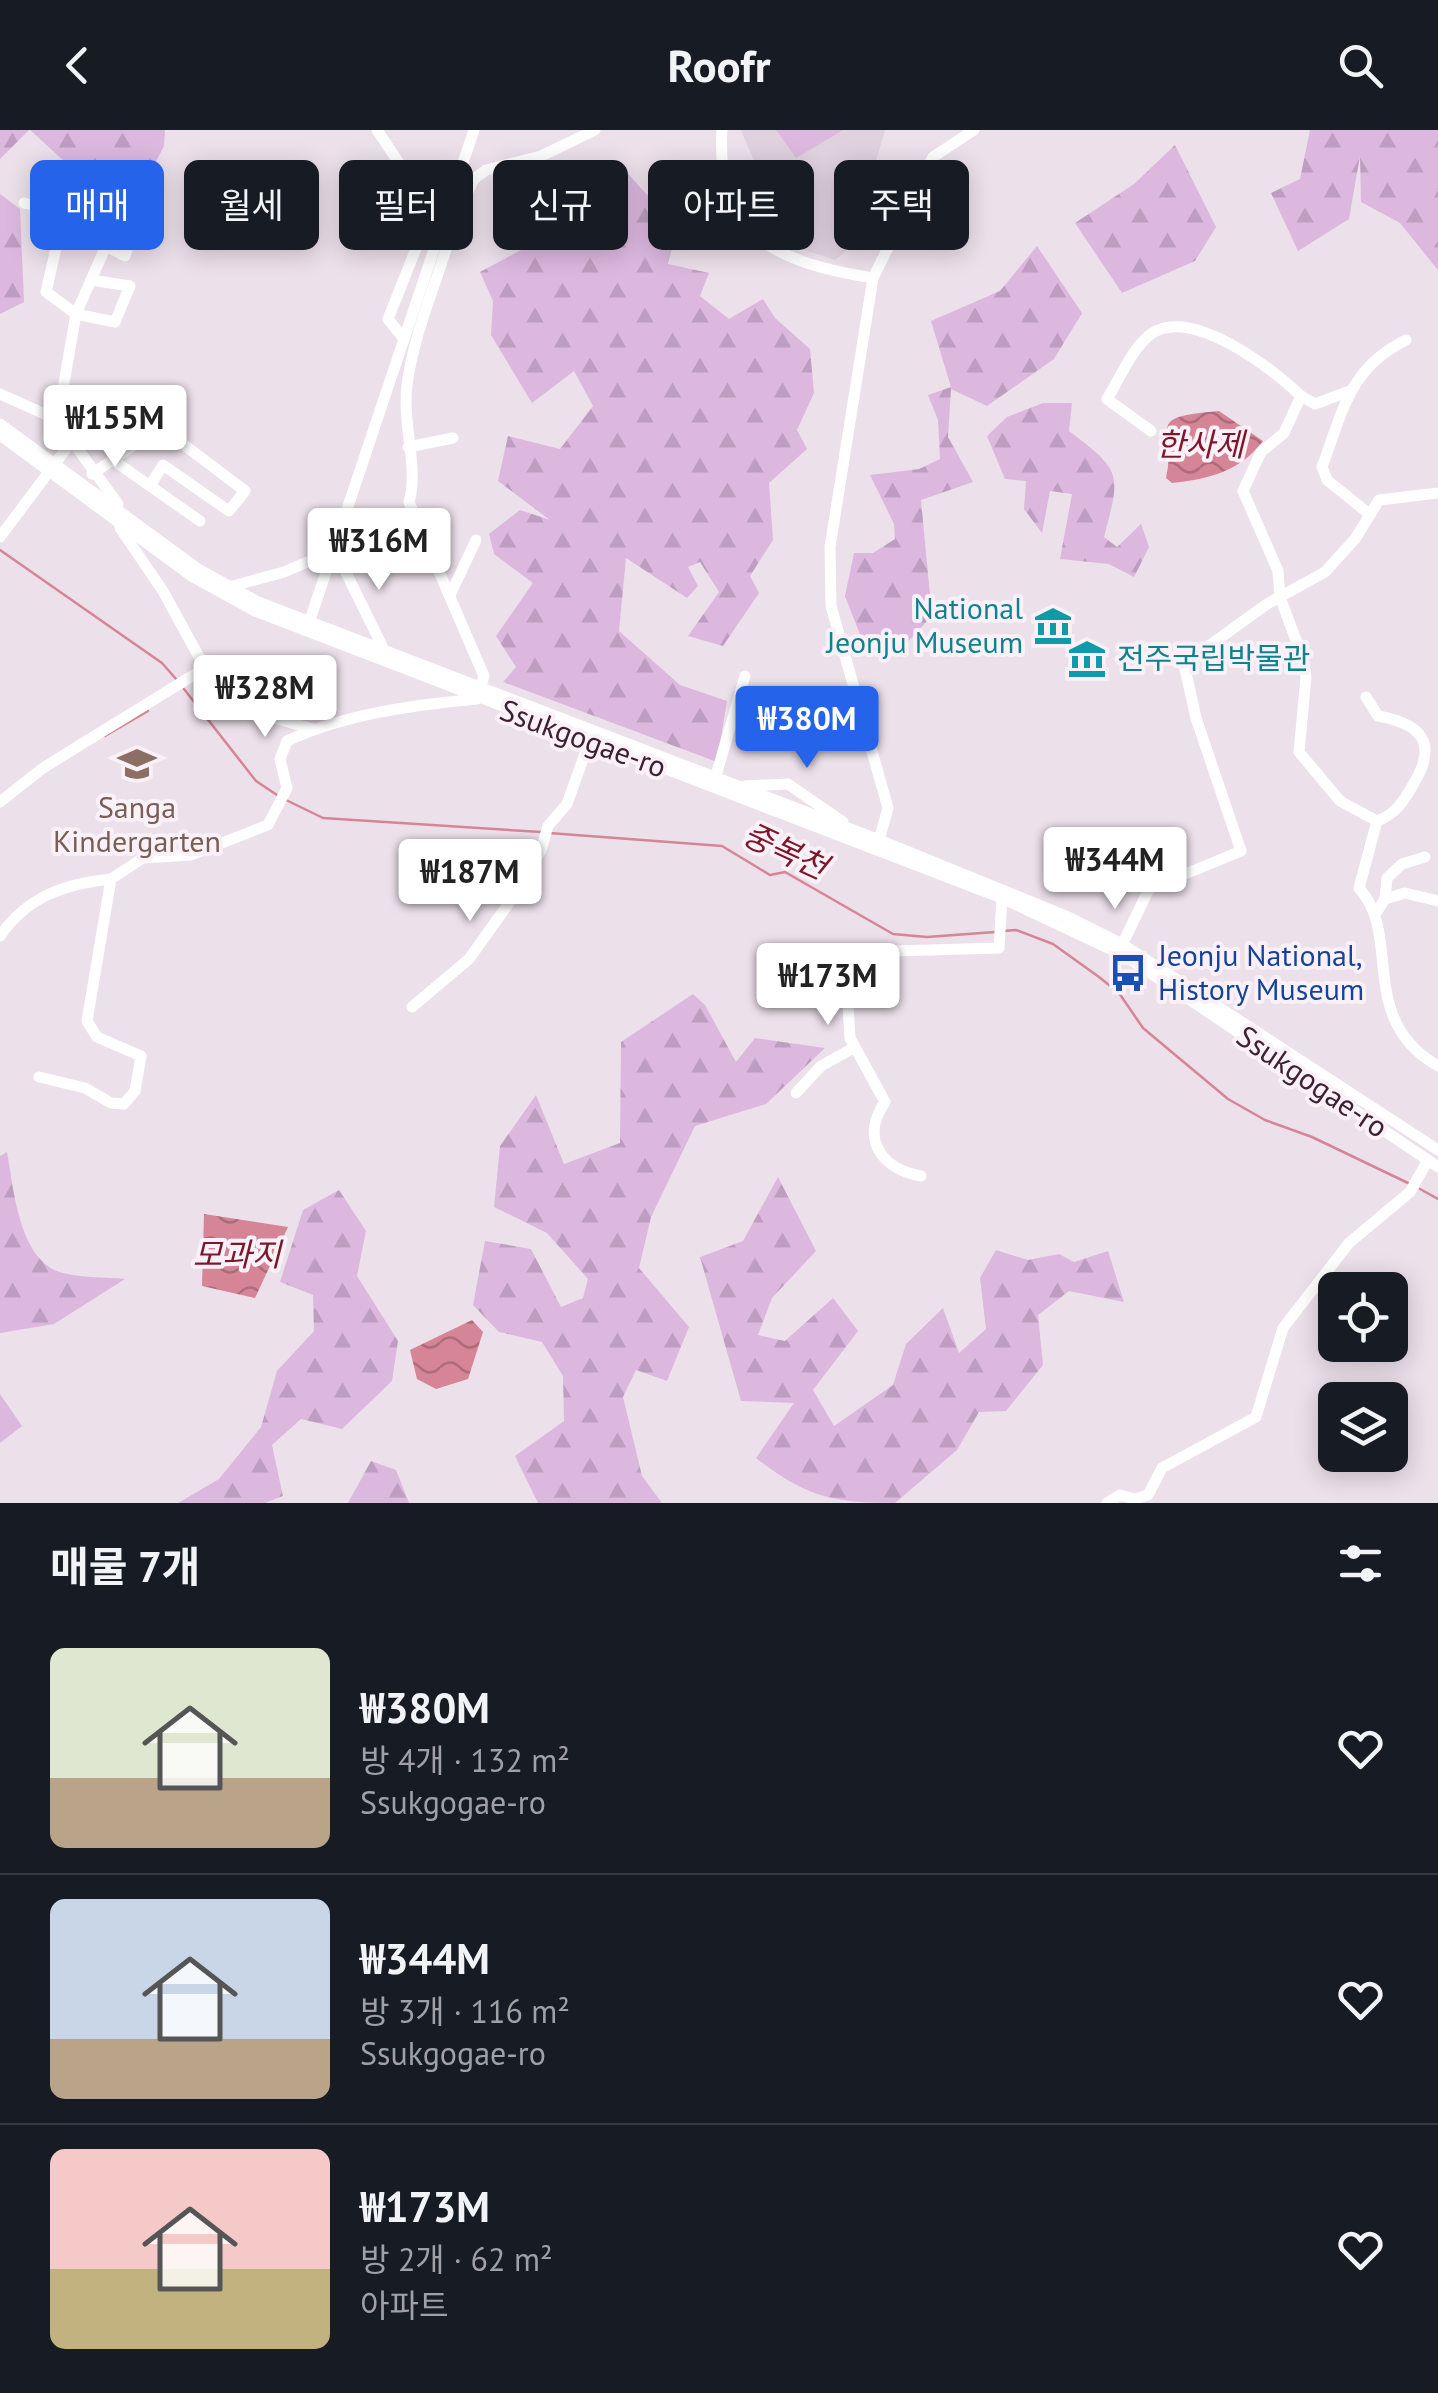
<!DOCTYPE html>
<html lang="ko">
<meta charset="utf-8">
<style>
:root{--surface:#171b24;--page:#20242c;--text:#f1f3f6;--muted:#9ea1a6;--line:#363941;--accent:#2563eb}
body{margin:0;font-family:"PT Sans","Noto Sans KR",sans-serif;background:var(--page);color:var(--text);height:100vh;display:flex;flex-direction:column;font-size:38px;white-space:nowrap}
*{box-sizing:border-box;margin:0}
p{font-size:32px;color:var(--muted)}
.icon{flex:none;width:55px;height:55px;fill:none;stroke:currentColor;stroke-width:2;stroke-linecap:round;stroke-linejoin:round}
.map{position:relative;height:1373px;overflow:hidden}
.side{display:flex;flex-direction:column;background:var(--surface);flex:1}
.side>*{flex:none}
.hud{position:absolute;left:30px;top:30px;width:1380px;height:90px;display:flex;gap:20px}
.fabs{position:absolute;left:1318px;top:1142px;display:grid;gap:20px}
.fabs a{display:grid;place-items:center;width:90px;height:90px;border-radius:15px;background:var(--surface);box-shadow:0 5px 25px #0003;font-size:50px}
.price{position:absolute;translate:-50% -85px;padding:0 22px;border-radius:10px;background:#fff;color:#222;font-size:32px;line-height:65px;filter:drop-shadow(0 2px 5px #0008)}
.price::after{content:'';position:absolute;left:50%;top:60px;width:30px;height:22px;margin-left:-15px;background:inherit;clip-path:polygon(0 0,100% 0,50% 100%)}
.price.active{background:var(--accent);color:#fff}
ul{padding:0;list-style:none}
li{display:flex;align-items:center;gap:30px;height:250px;padding:0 50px}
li+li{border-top:2px solid var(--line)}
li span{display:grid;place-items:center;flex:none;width:280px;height:200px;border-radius:15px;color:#555}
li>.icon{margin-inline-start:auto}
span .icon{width:120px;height:120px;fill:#fffc;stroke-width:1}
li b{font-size:42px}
h2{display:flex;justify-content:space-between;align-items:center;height:120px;padding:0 50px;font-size:42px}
.tag{padding:0 35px;border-radius:15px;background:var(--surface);box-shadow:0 5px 25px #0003;font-size:35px;line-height:90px}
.tag.active{background:var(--accent);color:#fff}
header{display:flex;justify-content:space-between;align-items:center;height:130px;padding:0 50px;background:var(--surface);font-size:45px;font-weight:700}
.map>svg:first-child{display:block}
</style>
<header><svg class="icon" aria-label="back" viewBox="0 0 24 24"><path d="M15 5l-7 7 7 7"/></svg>Roofr<svg class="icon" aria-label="search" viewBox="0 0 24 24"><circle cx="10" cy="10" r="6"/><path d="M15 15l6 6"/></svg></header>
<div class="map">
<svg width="1438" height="1373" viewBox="0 0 1438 1373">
<defs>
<pattern id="forest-firs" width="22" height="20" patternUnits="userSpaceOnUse" patternTransform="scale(2.5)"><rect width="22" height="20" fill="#dcb8df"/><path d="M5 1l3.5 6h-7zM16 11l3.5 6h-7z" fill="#be9ec0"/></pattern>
<pattern id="water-waves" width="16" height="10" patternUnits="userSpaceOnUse" patternTransform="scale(2.5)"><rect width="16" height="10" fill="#d58595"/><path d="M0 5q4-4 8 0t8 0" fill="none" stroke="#ae6c7a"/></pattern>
</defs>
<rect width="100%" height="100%" fill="#ece0ea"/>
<!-- built -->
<polygon fill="#e0d1de" points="741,0 885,0 851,117 835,130 789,115"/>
<!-- green -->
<polygon fill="#dcb8df" points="776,0 843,0 796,28"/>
<!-- forest -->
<g fill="url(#forest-firs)">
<polygon points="0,0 29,0 0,29"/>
<polygon points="30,0 165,0 164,16 136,71 61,65 64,31"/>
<polygon points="1310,0 1438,0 1438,140 1400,93 1361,72 1360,26 1349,89 1298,121 1271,63 1300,49"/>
<polygon points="1175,15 1216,97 1195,131 1122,163 1075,93 1134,54"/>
<polygon points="617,31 647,65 671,49 681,85 668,134 709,143 700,166 729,189 763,169 775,188 810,219 814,263 797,300 807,319 769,353 773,410 750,446 759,463 723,516 688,506 719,462 700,432 688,437 698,456 687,468 626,428 619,501 680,555 727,571 717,632 503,552 516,537 496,506 533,453 494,424 489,404 520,380 550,390 498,351 508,306 560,319 593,276 574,241 532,273 491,205 493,171 480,142 525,118 507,94 538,38 576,48"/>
<polygon points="0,64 20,79 24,172 0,184"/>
<polygon points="1037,116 1082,183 1054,229 987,276 951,259 948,307 973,352 921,370 932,486 899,521 861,507 845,466 854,423 873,423 895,409 894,394 870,345 919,339 940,329 938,290 928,265 951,257 931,191 1000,161"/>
<path d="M1043 273H1072L1069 301C1122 341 1121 343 1104 407L1117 417 1141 394 1149 417 1134 447 1109 434 1060 429 1072 364 1050 361 1042 403 1024 379 1026 351 1005 349 987 306 1007 287Z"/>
<polygon points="693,864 705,875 736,932 755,908 825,918 766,974 695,996 651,1087 639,1138 689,1197 667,1251 636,1240 623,1267 642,1346 662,1373 538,1373 515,1326 564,1291 563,1246 542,1212 499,1202 473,1175 485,1111 531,1119 561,1177 583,1168 588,1149 547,1103 494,1077 500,1016 536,965 564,1034 620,1013 621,912"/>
<path d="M7 1022C14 1060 19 1132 63 1143 82 1148 105 1147 125 1149L54 1194 0 1203V1026Z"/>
<path d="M778 1047 816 1121 772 1168 758 1205 785 1211 833 1168 858 1201 813 1260 834 1296 893 1255 906 1214 943 1178 959 1223 986 1199 980 1148 996 1120 1028 1130 1059 1124 1074 1132 1108 1121 1124 1172 1069 1161 1038 1185 1043 1235 1006 1281 979 1282 957 1320 895 1373C832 1373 806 1367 756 1328L794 1273 741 1271 700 1127 743 1111Z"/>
<polygon points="339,1060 366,1101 357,1146 398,1211 392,1251 342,1299 301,1289 272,1315 283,1366 265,1373 178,1373 219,1349 261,1297 277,1241 314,1201 313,1165 280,1152 303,1080"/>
<polygon points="0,1264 22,1296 0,1313"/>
<polygon points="371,1331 396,1340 409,1373 348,1373"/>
</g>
<!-- water -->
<g fill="url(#water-waves)">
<path d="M1219 281 1263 311C1240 341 1210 349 1172 353L1166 348C1179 296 1139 288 1219 281Z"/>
<polygon points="204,1084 288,1097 255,1168 202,1156"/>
<polygon points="472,1190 483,1202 468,1249 436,1259 417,1249 410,1220"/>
</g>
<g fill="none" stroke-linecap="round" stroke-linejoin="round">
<!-- stream -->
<g stroke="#d58595" stroke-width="2.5">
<polyline points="0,420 162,533 176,549"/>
<polyline points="184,559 256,651 277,665"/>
<polyline points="105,606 148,581"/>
<polyline points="284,669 323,688 541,702"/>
<polyline points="549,703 722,716 770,745 785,742 893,804 927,807 995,802"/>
<polyline points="1003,801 1016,800 1053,814 1099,847 1119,863 1143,898 1228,969 1265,990 1312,1007 1408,1053"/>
<polyline points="1420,1059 1438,1069"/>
</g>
<!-- minor -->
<g stroke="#fff" stroke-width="11">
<polyline points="377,0 431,81 388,189 404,209"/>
<path d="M722 0C715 108 780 133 873 148"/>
<polyline points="24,73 133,100"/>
<polyline points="64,83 46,162 76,184 115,192 130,156 91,150"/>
<polyline points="455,89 474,49 486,40 541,26 595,0"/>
<polyline points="0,264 47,285 72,311 0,407"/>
<polyline points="1301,266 1315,274 1350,261"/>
<polyline points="57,293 76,184 106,116 125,126 143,71"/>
<polyline points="0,294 198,439 258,472 879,710 1066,786 1122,814 1438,1020"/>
<path d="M1151 301 1107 269C1119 250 1132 218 1151 204 1191 176 1272 238 1301 266L1284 303 1261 322 1243 361 1278 441 1280 467 1303 529 1306 547 1299 622 1340 671 1377 691 1359 758C1403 806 1356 889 1438 936"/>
<polyline points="0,305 193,447 255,481 1002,768 1125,826 1438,1037"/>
<polyline points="72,311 118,374"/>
<polyline points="408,317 453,308"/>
<polyline points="113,330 200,391"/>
<polyline points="92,344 153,302 179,311 245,361 229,381 163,335 151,354"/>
<path d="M1368 383 1327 350 1322 337C1343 281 1349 238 1406 210"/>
<polyline points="120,398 163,461 205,538 223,558 267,586 313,599"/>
<polyline points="229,457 284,442 335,420 386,524"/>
<polyline points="451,463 476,410"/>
<polyline points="307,499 474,0"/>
<path d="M1366 567 1378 586C1422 594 1438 613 1414 653 1404 671 1396 684 1377 691"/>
<polyline points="715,649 745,546"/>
<polyline points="744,656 788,654 843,692"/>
<polyline points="0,672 43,638 205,538"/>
<polyline points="877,717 888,678 831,476 830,417 873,148 933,27 974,0"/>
<polyline points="1149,759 1241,721 1196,588 1184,534 1267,474 1325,442 1355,409 1379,370 1438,363"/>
<polyline points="1385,769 1387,748 1402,734 1425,727"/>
<polyline points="1376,783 1385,769 1405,763 1438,771"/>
<path d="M0 806C28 766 65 754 111 749"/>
<polyline points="1121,817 1149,759 1143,743"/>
<polyline points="412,877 469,829 514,766 541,720 548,696 567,674 589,612"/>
<path d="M39 947 85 958 111 973 124 974 135 961 141 926 97 907 87 891 111 749 143 728 191 725 268 695 287 658 280 629 287 611C345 584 413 575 477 569L484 546 409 372C419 337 402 295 407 255 414 199 441 144 455 89L431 81"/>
<polyline points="796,963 821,936 855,917"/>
<path d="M921 1046C881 1039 860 1008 885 972L850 908 848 876 894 821 999 818 1002 768"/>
<polyline points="1107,1373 1120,1365 1135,1369 1148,1365 1162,1338 1256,1287 1283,1198 1349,1113 1410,1062 1428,1030"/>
</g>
</g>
<!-- icons -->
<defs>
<g id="museum-bare" transform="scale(3)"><path d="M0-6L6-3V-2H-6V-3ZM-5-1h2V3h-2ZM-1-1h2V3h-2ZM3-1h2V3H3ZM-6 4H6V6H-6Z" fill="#0f9aa8" stroke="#f9f1f7" stroke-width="2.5" paint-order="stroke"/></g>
<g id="school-bare" transform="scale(3)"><path d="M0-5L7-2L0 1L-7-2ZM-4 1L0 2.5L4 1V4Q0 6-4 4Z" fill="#8d6e63" stroke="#f9f1f7" stroke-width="2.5" paint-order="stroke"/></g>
<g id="bus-bare" transform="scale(3)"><path d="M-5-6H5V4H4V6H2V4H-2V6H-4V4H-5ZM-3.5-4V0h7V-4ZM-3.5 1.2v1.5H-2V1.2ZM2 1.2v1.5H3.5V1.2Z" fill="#1a4fb4" stroke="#f9f1f7" stroke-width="2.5" paint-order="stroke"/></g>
</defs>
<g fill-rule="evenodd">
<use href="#museum-bare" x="1053" y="496"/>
<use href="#museum-bare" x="1087" y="529"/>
<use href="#school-bare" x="137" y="634"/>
<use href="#bus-bare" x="1128" y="843"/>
</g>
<g text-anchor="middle" stroke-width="8" stroke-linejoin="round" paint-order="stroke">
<!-- culture labels -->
<g font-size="30" fill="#0d838f" stroke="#f9f1f7" text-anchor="end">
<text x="1023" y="489">National<tspan x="1023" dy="34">Jeonju Museum</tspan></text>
<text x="1117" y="539" text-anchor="start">전주국립박물관</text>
</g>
<!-- street labels -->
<g font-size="30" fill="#3e2033" stroke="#f9f1f7">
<text transform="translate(583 609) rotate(20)" y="10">Ssukgogae-ro</text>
<text transform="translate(1312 952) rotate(34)" y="10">Ssukgogae-ro</text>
</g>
<!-- education labels -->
<g font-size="30" fill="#785e54" stroke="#f9f1f7">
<text x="137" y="688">Sanga<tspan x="137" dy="34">Kindergarten</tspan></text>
</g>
<!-- transit labels -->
<g font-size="30" fill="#164399" stroke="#f9f1f7" text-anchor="start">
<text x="1158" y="836">Jeonju National,<tspan x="1158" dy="34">History Museum</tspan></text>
</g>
<!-- water labels -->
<g font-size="32" font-style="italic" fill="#7d162a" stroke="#f9f1f7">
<text x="1200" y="326">한사제</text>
<text transform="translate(785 721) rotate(25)" y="11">중복천</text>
<text x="237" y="1136">모과지</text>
</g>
</g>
</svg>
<div class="fabs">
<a><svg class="icon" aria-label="locate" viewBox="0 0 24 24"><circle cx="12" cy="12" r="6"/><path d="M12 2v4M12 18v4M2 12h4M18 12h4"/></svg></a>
<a><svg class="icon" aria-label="layers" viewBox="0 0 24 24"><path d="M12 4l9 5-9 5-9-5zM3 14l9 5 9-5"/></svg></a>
</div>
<b class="price" style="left:115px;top:340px">₩155M</b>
<b class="price" style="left:379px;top:463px">₩316M</b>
<b class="price" style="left:265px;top:610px">₩328M</b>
<b class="price active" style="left:807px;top:641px">₩380M</b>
<b class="price" style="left:1115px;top:782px">₩344M</b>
<b class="price" style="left:470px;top:794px">₩187M</b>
<b class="price" style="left:828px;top:898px">₩173M</b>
<div class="hud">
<a class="tag active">매매</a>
<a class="tag">월세</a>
<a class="tag">필터</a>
<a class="tag">신규</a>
<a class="tag">아파트</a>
<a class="tag">주택</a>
</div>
</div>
<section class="side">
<h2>매물 7개<svg class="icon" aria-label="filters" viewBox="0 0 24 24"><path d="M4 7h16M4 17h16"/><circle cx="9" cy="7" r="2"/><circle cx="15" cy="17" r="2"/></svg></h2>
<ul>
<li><span style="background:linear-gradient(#dfe7d0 65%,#b9a48a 0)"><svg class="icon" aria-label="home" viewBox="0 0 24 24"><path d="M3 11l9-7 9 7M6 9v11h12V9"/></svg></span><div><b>₩380M</b><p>방 4개 · 132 m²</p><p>Ssukgogae-ro</p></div><svg class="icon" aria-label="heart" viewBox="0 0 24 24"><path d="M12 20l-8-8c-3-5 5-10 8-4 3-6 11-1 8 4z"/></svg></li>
<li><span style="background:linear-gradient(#c9d6e8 70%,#b9a48a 0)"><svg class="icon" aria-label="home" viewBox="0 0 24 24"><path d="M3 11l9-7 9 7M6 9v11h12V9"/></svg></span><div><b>₩344M</b><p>방 3개 · 116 m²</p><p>Ssukgogae-ro</p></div><svg class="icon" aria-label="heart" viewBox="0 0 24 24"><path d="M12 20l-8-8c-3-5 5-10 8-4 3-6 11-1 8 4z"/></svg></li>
<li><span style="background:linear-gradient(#f6c9c9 60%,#c2b280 0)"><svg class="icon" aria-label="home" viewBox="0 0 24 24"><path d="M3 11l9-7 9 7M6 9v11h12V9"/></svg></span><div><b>₩173M</b><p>방 2개 · 62 m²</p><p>아파트</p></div><svg class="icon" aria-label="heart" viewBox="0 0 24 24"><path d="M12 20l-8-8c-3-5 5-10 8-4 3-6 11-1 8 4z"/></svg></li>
</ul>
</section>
